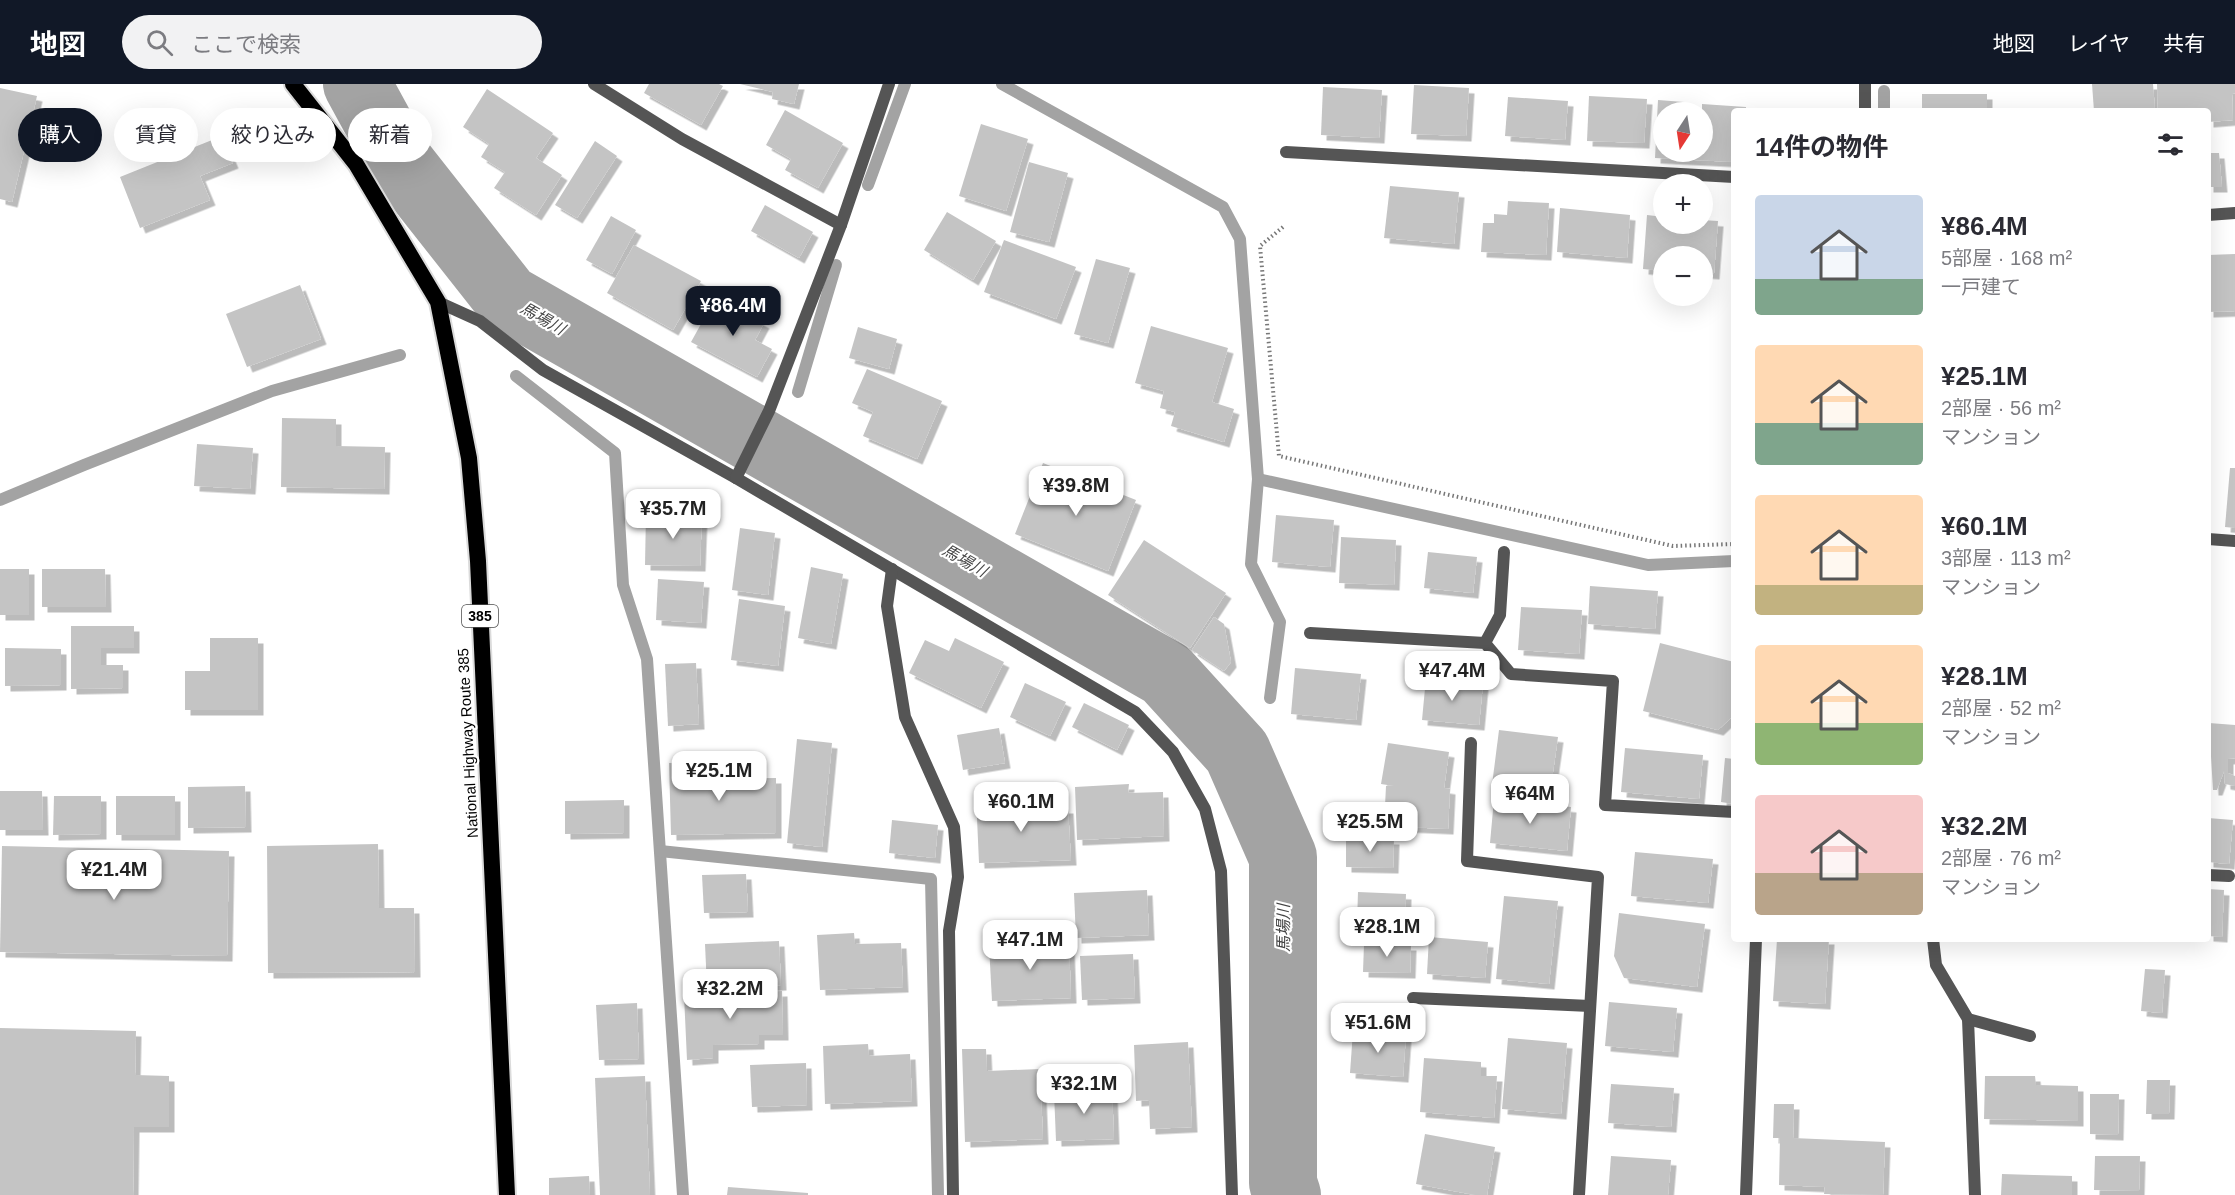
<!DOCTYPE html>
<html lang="ja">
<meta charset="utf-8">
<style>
:root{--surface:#fff;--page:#f2f2f3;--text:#2b2b33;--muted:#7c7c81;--accent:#111827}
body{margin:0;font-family:Helvetica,"Noto Sans JP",sans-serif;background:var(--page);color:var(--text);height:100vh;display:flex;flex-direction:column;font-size:22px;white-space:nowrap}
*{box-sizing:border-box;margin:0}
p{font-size:20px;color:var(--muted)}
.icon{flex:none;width:33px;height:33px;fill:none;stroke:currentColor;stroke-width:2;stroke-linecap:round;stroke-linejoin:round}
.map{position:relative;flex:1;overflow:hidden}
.panel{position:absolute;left:1731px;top:24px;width:480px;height:834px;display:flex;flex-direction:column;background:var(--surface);border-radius:6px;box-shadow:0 6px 24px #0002}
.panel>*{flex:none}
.hud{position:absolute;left:18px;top:24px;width:570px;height:54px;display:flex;gap:12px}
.needle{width:39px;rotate:192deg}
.tools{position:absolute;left:1653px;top:18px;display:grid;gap:12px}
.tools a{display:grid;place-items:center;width:60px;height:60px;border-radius:50%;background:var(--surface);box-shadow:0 6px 24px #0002;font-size:30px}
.price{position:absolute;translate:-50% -51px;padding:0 14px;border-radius:12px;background:#fff;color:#222;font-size:20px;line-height:39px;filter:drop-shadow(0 2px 3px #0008)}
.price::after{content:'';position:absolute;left:50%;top:36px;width:18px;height:14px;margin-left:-9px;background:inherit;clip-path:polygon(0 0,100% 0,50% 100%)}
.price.active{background:var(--accent);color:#fff}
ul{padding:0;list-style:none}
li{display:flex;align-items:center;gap:18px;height:150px;padding:0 24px}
li span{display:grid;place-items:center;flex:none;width:168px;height:120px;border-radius:6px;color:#555}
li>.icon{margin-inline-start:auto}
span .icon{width:72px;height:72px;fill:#fffc;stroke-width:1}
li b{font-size:26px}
h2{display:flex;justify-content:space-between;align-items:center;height:72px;padding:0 24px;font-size:26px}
.chip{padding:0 21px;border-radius:27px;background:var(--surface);box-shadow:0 6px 24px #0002;font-size:21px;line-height:54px}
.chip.active{background:var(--accent);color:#fff}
header{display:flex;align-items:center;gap:36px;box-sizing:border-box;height:84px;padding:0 30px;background:var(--accent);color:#fff}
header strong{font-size:28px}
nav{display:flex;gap:33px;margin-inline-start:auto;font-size:21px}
.search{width:420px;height:54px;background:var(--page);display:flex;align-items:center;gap:15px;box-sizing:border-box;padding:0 21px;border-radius:33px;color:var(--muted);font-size:22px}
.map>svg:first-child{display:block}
</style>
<header>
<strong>地図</strong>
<div class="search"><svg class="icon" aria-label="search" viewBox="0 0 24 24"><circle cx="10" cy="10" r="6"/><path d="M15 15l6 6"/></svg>ここで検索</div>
<nav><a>地図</a><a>レイヤ</a><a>共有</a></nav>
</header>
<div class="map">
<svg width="2235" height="1111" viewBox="0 0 2235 1111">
<defs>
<filter id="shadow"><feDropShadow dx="5.5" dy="5.5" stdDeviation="0" flood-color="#0004"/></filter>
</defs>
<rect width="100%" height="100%" fill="#fff"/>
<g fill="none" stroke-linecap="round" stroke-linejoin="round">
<!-- stream -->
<g stroke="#a3a3a3" stroke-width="12">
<polyline points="1002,0 1223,123 1240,155 1258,395 1251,480 1280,538 1270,614"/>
<polyline points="1884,7 1884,27"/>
<polyline points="868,101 905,0"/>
<polyline points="516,292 615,369 623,501 647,575 683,1111"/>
<polyline points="798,308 836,181"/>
<polyline points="1258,395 1648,481 1734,477"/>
<polyline points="0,416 84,381 272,307 400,271"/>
<polyline points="660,767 931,795 938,1111"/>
</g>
<!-- river -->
<polyline stroke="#a3a3a3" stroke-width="68" points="357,0 399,77 507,214 1166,590 1237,668 1283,773 1283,1099 1287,1111"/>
</g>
<!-- building -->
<g fill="#c4c4c4" filter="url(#shadow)">
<polygon points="649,0 719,0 723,2 701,41 644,9"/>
<polygon points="740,0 799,0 794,20 772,15 773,8"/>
<polygon points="2092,0 2153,0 2155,27 2094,27"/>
<polygon points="2157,0 2235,0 2235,9 2232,10 2233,36 2208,38 2208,27 2158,27"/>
<polygon points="1414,1 1469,4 1466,52 1411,50"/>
<polygon points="1323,3 1382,6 1379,54 1321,51"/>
<polygon points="0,4 37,12 12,118 0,115"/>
<polygon points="487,5 553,49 536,74 562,91 536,131 494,104 505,88 481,73 489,60 463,43"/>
<rect x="1922" y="10" width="65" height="17"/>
<polygon points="1589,12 1647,15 1644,59 1587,57"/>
<polygon points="1508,13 1568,17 1565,56 1505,52"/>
<polygon points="1658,16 1684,18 1683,28 1664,28 1664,68 1702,68 1702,20 1746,23 1746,27 1734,27 1734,78 1655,74"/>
<polygon points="785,26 843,59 818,104 785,86 791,75 766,61"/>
<polygon points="981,40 1028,55 1006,127 959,112"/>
<polygon points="222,52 233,79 200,92 210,116 140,144 120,93"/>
<polygon points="595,57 617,72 577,134 555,121"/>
<polygon points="2208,69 2219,69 2222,103 2208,103"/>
<polygon points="1029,78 1068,89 1049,158 1010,148"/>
<polygon points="1390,102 1459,108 1454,160 1384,154"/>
<polygon points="1508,117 1549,119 1546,171 1481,168 1483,139 1494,139 1494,130 1507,131"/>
<polygon points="765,121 813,148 799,174 751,147"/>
<polygon points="1560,124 1630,131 1627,174 1557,168"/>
<polygon points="947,128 996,157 973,196 924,166"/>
<polygon points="1647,131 1664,133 1664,140 1702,140 1702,136 1718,137 1714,190 1702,189 1702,172 1664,172 1664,187 1643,185"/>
<polygon points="611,132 636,146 612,190 586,176"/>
<polygon points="1004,156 1076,183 1056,235 984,208"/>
<polygon points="634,161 701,197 673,246 607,209"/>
<polygon points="2235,170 2235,227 2208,228 2208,171"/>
<polygon points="1096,175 1130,184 1108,259 1074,250"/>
<polygon points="300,201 321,255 247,283 226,230"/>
<polygon points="716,213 764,239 755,256 772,265 757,293 691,258"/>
<polygon points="1151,242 1228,264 1212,318 1234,325 1224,358 1171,342 1175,328 1160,324 1164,307 1135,299"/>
<polygon points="858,243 897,255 889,285 849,274"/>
<polygon points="867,285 942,317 917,375 863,352 873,328 852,319"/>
<polygon points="282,334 336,335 336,362 385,363 384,405 281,403"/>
<polygon points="197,360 253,364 250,405 194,402"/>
<polygon points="1043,379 1136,416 1108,487 1015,450"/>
<polygon points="2230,384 2235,384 2235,444 2225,443"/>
<polygon points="646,429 702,431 700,482 645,481"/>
<polygon points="1276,431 1334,436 1330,483 1272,478"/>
<polygon points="740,444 775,449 768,511 732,506"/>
<polygon points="1341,453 1396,456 1394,501 1339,499"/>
<polygon points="1144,456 1226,509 1190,564 1108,511"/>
<polygon points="1428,468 1477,473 1473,509 1424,504"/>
<polygon points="811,483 843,490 831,560 798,554"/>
<rect x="0" y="485" width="29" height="46"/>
<polygon points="42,485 105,485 106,523 42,523"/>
<polygon points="658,495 704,498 701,539 656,536"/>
<polygon points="1590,502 1658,507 1655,545 1588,540"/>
<polygon points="739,515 785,522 778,582 731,576"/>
<polygon points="1521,523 1582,526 1579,570 1518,566"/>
<polygon points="1214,533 1224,540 1231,578 1224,587 1192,566"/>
<polygon points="71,542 134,542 134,564 101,564 101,581 123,581 123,604 71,605"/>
<polygon points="210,554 258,554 258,626 185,626 185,587 210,587"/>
<polygon points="955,554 1004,578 981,624 909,589 925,556 949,567"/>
<polygon points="1660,559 1734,578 1734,631 1718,646 1643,627"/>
<polygon points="5,564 61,565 61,601 5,602"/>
<polygon points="696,579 699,640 668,642 665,580"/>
<polygon points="1295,584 1361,590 1356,636 1291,630"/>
<polygon points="1426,594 1483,600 1479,641 1422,636"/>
<polygon points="1025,599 1066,618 1050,652 1010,633"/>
<polygon points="1084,619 1129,641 1117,666 1072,643"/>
<polygon points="2209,639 2235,641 2235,674 2228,675 2228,689 2235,692 2235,702 2225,700 2224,687 2217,706 2213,706"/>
<polygon points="999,644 1005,679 963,686 957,651"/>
<polygon points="1499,646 1558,653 1550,709 1492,701"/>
<polygon points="797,655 832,659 822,763 787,759"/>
<polygon points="1388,659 1449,668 1444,704 1450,705 1448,745 1384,742 1386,702 1394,702 1381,700"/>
<polygon points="1625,664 1703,671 1699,715 1621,708"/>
<polygon points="1725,674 1734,675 1734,720 1721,718"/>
<polygon points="719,678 719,695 776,694 776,749 671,751 669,679"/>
<polygon points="1129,700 1128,709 1163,708 1164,752 1077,756 1075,703"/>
<polygon points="245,702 246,743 188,744 188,703"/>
<polygon points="0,707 42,707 43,746 0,746"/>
<polygon points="1006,710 1006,726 1068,724 1071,776 979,779 976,712"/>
<polygon points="54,712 101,712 101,750 53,751"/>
<rect x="116" y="712" width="59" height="39"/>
<polygon points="1494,715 1571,723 1567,767 1490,759"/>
<polygon points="624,716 624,749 565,750 565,717"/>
<polygon points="2208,734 2233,736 2229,780 2208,778"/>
<polygon points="892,736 938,741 935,774 889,769"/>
<polygon points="1346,754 1394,755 1393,784 1346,783"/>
<polygon points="378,760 379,824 414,824 415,888 268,889 267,762"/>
<polygon points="2,762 229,767 227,872 0,868"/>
<polygon points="1635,768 1713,775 1708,819 1631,812"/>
<polygon points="746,790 748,828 704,829 702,791"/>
<polygon points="2208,805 2224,806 2222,853 2208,852"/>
<polygon points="1147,806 1149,851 1076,854 1074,809"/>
<polygon points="1358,808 1406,810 1405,839 1357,838"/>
<polygon points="1504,812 1558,817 1549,900 1496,895"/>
<polygon points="1619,829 1705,840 1697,903 1624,894 1614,872"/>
<polygon points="854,849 855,860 901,859 903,903 820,906 817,851"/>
<polygon points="1429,853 1488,858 1485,894 1427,890"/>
<polygon points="1777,855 1829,855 1825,920 1773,917"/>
<polygon points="779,857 781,901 707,904 705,860"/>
<polygon points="1069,858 1071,914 992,917 989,861"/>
<polygon points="1364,860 1411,861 1410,889 1363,888"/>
<polygon points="1133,870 1135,914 1082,916 1080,872"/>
<polygon points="2145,885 2165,886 2162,929 2141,927"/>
<polygon points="782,907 783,951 759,951 759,960 713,961 713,974 687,976 684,911"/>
<polygon points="1609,918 1677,924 1673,968 1605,962"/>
<polygon points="637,919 639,975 599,976 596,921"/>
<polygon points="0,944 136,947 135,991 169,992 169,1043 134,1043 133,1111 0,1111"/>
<polygon points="1353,947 1406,951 1403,993 1350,989"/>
<polygon points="1508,954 1567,959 1561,1030 1502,1025"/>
<polygon points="1188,958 1192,1043 1150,1045 1149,1016 1136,1017 1134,961"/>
<polygon points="868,960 869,972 910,970 912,1017 825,1020 823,962"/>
<polygon points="962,965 986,965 987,987 1040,985 1043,1055 965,1058"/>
<polygon points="1424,974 1481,978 1481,992 1497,992 1494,1034 1420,1028"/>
<polygon points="806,979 807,1021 752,1023 750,981"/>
<polygon points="645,992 650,1111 600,1111 595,994"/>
<polygon points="1985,992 2035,992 2036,1001 2078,1002 2078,1037 1984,1035"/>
<polygon points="2147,996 2170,996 2169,1030 2146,1030"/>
<polygon points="1611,1000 1674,1004 1671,1043 1608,1039"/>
<polygon points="1112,1005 1114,1055 1056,1057 1054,1008"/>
<polygon points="2090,1010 2119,1010 2118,1051 2090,1050"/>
<polygon points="1774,1020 1794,1020 1793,1054 1885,1058 1883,1111 1824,1110 1825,1103 1779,1101 1780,1054 1773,1054"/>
<polygon points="1425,1050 1495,1063 1487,1111 1475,1111 1416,1100"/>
<polygon points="1611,1072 1671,1076 1668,1111 1608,1111"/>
<polygon points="2095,1072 2140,1072 2139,1107 2094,1106"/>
<polygon points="2002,1090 2072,1092 2072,1111 2001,1111"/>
<polygon points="589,1092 590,1111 549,1111 549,1094"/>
<polygon points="728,1103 808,1109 808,1111 727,1111"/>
</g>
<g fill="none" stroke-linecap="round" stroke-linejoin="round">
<!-- trunk casing -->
<g stroke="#dbdbdb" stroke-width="20">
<polyline id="trunk" points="293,0 356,80 438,218 469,374 478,477 507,1111"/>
</g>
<!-- path -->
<polyline stroke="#777" stroke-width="4" stroke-dasharray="1.5 3" stroke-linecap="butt" points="1283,143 1260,162 1279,372 1673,462 1734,460"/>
<!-- minor -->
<g stroke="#555" stroke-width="12">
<polyline points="594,0 682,55 841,141"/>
<polyline points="1865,0 1865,27"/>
<polyline points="1286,68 1734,93"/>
<polyline points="2208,131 2235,129"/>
<polyline points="438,218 480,237 543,286 736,394 1135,628 1173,668 1205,725 1221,787 1232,1111"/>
<polyline points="736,394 769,327 841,141 889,0"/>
<polyline points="2208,455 2235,457"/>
<polyline points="892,485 887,522 905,633 954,743 958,793 949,847 953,1111"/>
<polyline points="1310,549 1485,559 1511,590 1613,597 1605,721 1734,728"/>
<polyline points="1485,559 1500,531 1504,468"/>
<polyline points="1471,659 1467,777 1598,793 1579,1111"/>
<polyline points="2208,791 2229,792"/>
<polyline points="1933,855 1936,881 1968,935 1975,1111"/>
<polyline points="1413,914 1590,922"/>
<polyline points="1968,935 2030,952"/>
<polyline points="1746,1111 1756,855"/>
</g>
<!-- trunk -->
<use href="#trunk" stroke="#000" stroke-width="16"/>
</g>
<g text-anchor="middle" stroke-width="4.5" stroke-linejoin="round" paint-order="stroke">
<!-- shield labels -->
<rect fill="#fff" stroke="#4c4c4c" stroke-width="1.5" x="462" y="521" width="36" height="22" rx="4.5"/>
<g font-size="14" font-weight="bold" fill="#000">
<text x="480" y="537">385</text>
</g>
<!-- street labels -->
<g font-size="15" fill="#000" stroke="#fff">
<text transform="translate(468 659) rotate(-93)" y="5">National Highway Route 385</text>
</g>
<!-- water labels -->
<g font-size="16" font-style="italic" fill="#444" stroke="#fff">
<text transform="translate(543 234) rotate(30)" y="6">馬場川</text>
<text transform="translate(965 476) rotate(30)" y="6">馬場川</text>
<text transform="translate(1283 844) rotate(-90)" y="6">馬場川</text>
</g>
</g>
</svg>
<div class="tools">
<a><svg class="needle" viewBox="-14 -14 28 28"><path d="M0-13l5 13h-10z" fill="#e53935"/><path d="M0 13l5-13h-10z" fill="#7c7c81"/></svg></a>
<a>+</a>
<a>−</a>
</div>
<b class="price active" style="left:733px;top:253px">¥86.4M</b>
<b class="price" style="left:1076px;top:433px">¥39.8M</b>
<b class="price" style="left:673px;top:456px">¥35.7M</b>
<b class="price" style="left:1452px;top:618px">¥47.4M</b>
<b class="price" style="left:719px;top:718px">¥25.1M</b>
<b class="price" style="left:1530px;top:741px">¥64M</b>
<b class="price" style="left:1021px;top:749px">¥60.1M</b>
<b class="price" style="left:1370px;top:769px">¥25.5M</b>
<b class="price" style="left:114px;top:817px">¥21.4M</b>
<b class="price" style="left:1387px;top:874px">¥28.1M</b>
<b class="price" style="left:1030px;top:887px">¥47.1M</b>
<b class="price" style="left:730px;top:936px">¥32.2M</b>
<b class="price" style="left:1378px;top:970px">¥51.6M</b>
<b class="price" style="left:1084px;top:1031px">¥32.1M</b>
<div class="hud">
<a class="chip active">購入</a>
<a class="chip">賃貸</a>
<a class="chip">絞り込み</a>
<a class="chip">新着</a>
</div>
<section class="panel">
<h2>14件の物件<svg class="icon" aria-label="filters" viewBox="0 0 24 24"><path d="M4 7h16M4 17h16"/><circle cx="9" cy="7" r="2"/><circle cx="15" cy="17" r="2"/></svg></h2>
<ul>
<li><span style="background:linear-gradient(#c9d6e8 70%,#7fa58c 0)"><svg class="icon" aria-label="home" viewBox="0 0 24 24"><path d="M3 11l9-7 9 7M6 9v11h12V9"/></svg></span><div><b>¥86.4M</b><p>5部屋 · 168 m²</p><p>一戸建て</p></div></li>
<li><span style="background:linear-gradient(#ffd9b3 65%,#7fa58c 0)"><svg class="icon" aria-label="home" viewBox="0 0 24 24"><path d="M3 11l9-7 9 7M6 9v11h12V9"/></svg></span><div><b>¥25.1M</b><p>2部屋 · 56 m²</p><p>マンション</p></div></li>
<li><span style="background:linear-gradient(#ffd9b3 75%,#c2b280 0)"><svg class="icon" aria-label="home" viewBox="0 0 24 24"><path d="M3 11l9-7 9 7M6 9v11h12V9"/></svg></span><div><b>¥60.1M</b><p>3部屋 · 113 m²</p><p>マンション</p></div></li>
<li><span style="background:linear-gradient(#ffd9b3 65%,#8fb573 0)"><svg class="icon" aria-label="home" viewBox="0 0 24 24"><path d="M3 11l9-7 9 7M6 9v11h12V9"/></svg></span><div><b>¥28.1M</b><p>2部屋 · 52 m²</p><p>マンション</p></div></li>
<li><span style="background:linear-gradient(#f6c9c9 65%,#b9a48a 0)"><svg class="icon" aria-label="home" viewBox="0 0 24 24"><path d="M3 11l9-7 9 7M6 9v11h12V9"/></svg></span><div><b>¥32.2M</b><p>2部屋 · 76 m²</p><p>マンション</p></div></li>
</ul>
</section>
</div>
